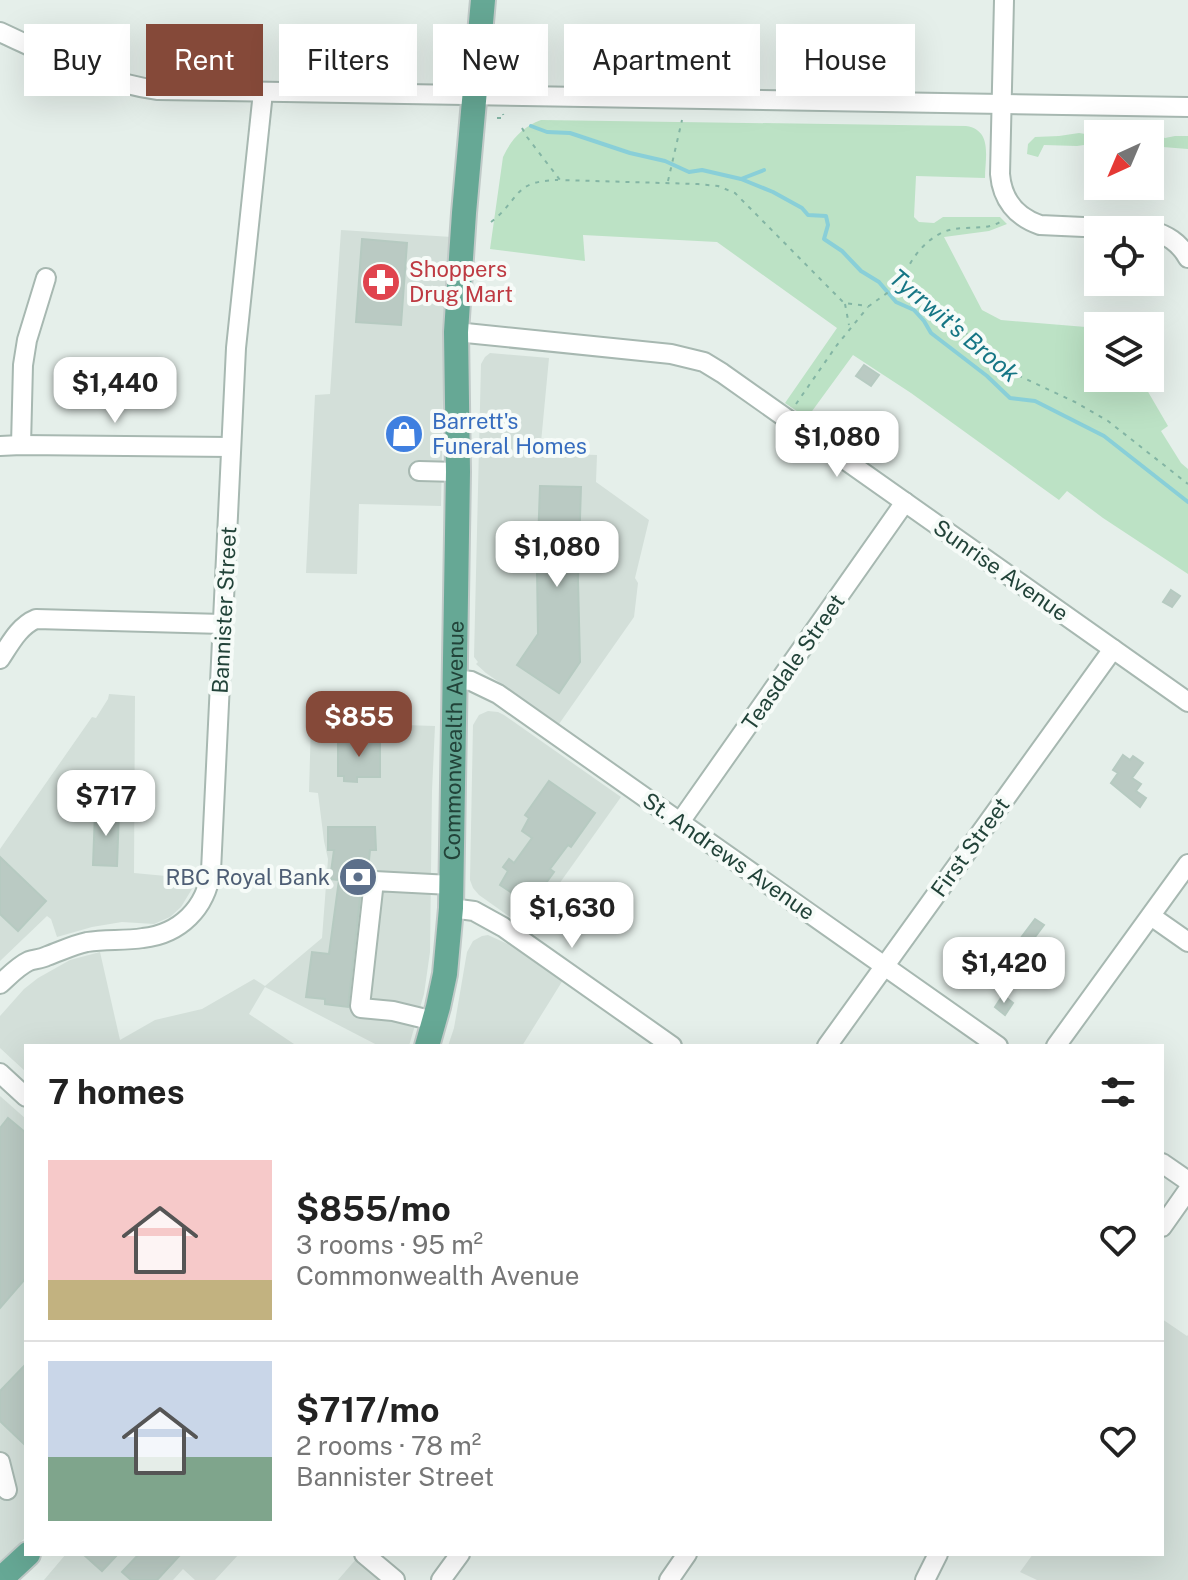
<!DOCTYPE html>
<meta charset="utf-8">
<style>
:root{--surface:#fff;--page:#f6f6f6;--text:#222;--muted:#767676;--line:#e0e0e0;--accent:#854939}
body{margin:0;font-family:"Public Sans",sans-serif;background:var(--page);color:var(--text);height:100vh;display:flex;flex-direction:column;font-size:30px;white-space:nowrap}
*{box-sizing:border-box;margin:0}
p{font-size:26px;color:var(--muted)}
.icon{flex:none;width:44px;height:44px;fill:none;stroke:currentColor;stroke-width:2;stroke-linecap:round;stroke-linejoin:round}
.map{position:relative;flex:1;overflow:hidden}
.side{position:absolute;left:24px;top:1044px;width:1140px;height:512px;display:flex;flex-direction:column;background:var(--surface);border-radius:0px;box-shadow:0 8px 32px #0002}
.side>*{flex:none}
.top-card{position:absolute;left:24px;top:24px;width:1140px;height:72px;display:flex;gap:16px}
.needle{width:52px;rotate:224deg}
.fabs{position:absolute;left:1084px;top:120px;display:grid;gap:16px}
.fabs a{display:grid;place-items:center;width:80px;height:80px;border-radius:0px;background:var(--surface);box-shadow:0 8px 32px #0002;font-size:40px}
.price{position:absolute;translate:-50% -68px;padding:0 18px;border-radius:16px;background:#fff;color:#222;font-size:26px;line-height:52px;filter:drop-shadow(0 2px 4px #0008)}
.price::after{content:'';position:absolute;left:50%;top:48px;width:24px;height:18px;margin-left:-12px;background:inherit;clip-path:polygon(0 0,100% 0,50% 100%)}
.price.active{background:var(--accent);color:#fff}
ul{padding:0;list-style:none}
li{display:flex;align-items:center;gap:24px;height:200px;padding:0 24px}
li+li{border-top:2px solid var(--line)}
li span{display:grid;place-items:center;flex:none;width:224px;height:160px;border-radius:0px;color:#555}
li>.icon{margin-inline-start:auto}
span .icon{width:96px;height:96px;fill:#fffc;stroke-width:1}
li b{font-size:34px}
h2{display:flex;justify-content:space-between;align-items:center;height:96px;padding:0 24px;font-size:34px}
.chip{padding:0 28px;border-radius:0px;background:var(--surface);box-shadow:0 8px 32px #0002;font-size:28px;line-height:72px}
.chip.active{background:var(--accent);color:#fff}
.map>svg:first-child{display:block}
</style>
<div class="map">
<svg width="1188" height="1580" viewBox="0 0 1188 1580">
<rect width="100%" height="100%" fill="#e5efea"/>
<!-- built -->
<g fill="#d3dfd9">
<polygon points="341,230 452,237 443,398 441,506 359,504 357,574 306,573 315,395 330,394"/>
<polygon points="490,353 549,358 540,453 597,455 596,482 649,520 635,578 638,583 634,617 559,724 486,673 476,664 478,662 474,657 481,364 485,357"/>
<polygon points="109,694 135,696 134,873 198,879 181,907 170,917 154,924 122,922 92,927 57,937 51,919 47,916 0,961 0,849 92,717 96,718 108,699"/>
<polygon points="488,711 498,712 504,715 621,797 527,929 479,895 473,888 470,880 473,725 479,715"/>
<polygon points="311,722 435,726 432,791 430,952 424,994 409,1046 379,1046 265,987 249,1014 297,1046 26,1046 26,1072 0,1048 0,1016 24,989 38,978 70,960 100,952 120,1040 155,1020 202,1009 254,979 265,986 322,938 328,859 324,841 318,793 309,792"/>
<polygon points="488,935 519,949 563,980 522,1046 448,1046 454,1028 467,952 473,941 482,936"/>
<polygon points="0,1096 26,1119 26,1537 0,1562"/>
<polygon points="1162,1319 1187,1336 1188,1335 1188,1580 1037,1580 1020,1572 1033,1554 1162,1554"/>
<polygon points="66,1554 239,1554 215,1580 195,1580 183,1569 173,1580 44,1580"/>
<polygon points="357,1558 382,1580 338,1580"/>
</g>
<!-- green -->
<g fill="#bce2c5">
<path d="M541 120 966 126C993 130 985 158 985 178L916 176 914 217 919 222 934 223 943 217H1000L1007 224 989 231 944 237 982 310 1001 320 1098 328V378H1140L1168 426 1161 431 1181 463 1188 469V574L1103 518 1067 491 1059 500 911 393 853 355 807 418 785 403 837 328 717 242 583 235 585 261 490 249 503 157C511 140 522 127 541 120Z"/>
<polygon points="1079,133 1098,136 1098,143 1077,146 1044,145 1038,157 1027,154 1028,144 1035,137 1059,136"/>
<polygon points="1148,134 1155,134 1165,138 1175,136 1188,136 1188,149 1150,146 1150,134"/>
</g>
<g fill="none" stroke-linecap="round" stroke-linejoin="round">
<!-- stream -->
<g stroke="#89cfd8" stroke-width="4">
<polyline points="531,126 547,132 570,133 630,153 665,161 689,172 702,170 741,179 773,192 802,208 808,215 826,216 828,225 824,239 842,251 861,271 879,282 896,302 914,310 924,321 931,333 987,376 1010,398 1035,401 1104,436 1188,502"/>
<polyline points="741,179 764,170"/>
</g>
</g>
<!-- building -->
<g fill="#bacac3" stroke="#b6cac1" stroke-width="2">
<polygon points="362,239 407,243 401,325 356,322"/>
<polygon points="864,365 879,375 871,386 856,376"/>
<polygon points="540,486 581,487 578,580 580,662 559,693 517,665 538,634 537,571"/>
<polygon points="1171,590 1180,596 1172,607 1163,602"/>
<polygon points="338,739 380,739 380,777 357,777 357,782 344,781 344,776 338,776"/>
<polygon points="1123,755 1130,760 1133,756 1143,763 1132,778 1141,784 1136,791 1146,798 1140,807 1111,783 1118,773 1113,770"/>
<polygon points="549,781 595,813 571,847 568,845 550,869 554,872 530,905 500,885 508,871 503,867 509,859 514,863 532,838 522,831 529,818 525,815"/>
<polygon points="104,810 119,811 117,866 93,865 95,812 104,812"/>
<polygon points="328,827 375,827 376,850 370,850 368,871 362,880 348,1007 325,1004 325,999 306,997 312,952 329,954 339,880 330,879 334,850 328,850"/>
<polygon points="0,857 46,901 18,931 0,914"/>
<polygon points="1035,919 1044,925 1017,961 1038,975 1032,984 997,958 1002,951 1008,955"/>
<polygon points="1003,995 1013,1003 1005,1015 995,1007"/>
<polygon points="8,1118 26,1133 26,1278 0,1308 0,1128"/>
<polygon points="26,1364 26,1446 0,1421 0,1391"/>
<polygon points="83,1554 118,1554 102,1571"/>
<polygon points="139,1554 181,1554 157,1580 131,1580 122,1572"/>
</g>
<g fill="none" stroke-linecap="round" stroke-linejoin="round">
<!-- minor casing -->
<g stroke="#a7b8b1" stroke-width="22">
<g id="minor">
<path d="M1004 0 1000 174C1002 199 1016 217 1040 225L1149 230"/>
<path d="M0 32C52 56 102 83 158 90L1188 107"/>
<path d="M1150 230C1167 235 1179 242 1188 258"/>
<polyline points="456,332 671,354 704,362 722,373 1188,702"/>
<polyline points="21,445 23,365 27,340 46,278"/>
<polyline points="0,446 21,445 231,447"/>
<polyline points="419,471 458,472"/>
<path d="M0 659C10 644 19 626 36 619L223 624"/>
<polyline points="454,679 471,681 498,694 998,1046"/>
<polyline points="680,822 905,502"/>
<polyline points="451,908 474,911 503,927 672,1046"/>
<polyline points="1151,916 1188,942"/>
<path d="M0 984C9 976 18 966 29 961 35 959 41 959 47 956 61 951 73 945 87 942 106 939 124 941 143 938 180 934 206 908 211 871L236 348 263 92"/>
<polyline points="434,1021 393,1011 361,1008 360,1006 374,881 451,885"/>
<polyline points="827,1046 1113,649"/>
<polyline points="1056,1046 1188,864"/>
<polyline points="0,1073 26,1097"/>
<polyline points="1162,1163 1188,1181"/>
<polyline points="1162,1227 1188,1190"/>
<polyline points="0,1462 7,1490"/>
<polyline points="364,1554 395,1580"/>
<polyline points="441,1580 460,1554"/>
<polyline points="669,1580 687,1554"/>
<polyline points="925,1580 938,1554"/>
</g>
</g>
<!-- major casing -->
<g stroke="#c1cac8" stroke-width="28">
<g id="major">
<path id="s1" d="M427 1046 438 1007 445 974 451 908 458 472 456 332 464 213 483 0"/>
<polyline points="0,1580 28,1554"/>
</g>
</g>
<!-- path -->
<g stroke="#83b5a4" stroke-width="2" stroke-dasharray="4 6" stroke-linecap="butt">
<polyline points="497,118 504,118 503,114"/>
<polyline points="522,128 527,137 560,180 698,184 718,186 735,193 844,303 869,306 901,283 947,317 1013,373 1075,402 1108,421 1188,484"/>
<polyline points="668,181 682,120"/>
<path d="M491 222C521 199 512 181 558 180"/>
<path d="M902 282C909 259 929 233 954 229 970 226 991 231 1004 219"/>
<polyline points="845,304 849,325"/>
<polyline points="796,404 837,345 868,307"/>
</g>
<!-- minor -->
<use href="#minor" stroke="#fff" stroke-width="18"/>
<!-- major -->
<use href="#major" stroke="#66a895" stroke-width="24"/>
</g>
<!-- icons -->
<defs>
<g id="pharmacy-disc" transform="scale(2)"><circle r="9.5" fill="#e0444e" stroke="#f6fbf8"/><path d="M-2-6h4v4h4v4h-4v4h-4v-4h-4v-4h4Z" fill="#fff"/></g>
<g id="shop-disc" transform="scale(2)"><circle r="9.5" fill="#3f7fe0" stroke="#f6fbf8"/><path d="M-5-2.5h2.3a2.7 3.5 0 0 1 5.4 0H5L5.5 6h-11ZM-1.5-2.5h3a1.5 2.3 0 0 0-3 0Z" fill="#fff"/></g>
<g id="bank-disc" transform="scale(2)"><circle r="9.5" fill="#5c6f8a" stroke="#f6fbf8"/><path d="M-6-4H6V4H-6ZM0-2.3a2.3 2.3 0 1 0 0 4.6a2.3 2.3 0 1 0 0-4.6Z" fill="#fff"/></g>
</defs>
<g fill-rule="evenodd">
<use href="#pharmacy-disc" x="381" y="282"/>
<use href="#shop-disc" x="404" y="434"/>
<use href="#bank-disc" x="358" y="877"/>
</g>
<g text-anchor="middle" stroke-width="8" stroke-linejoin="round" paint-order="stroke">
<!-- health labels -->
<g font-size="22" fill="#be3a42" stroke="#f6fbf8" text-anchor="start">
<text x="409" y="277">Shoppers<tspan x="409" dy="25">Drug Mart</tspan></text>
</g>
<!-- shop labels -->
<g font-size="22" fill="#366cbe" stroke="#f6fbf8" text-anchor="start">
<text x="432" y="429">Barrett's<tspan x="432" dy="25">Funeral Homes</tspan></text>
</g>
<!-- street labels -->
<g font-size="22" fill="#224339" stroke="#f6fbf8">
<text transform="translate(1001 570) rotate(35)" y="8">Sunrise Avenue</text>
<text transform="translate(224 610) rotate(-87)" y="8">Bannister Street</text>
<text transform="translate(793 662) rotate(-55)" y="8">Teasdale Street</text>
<text dy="8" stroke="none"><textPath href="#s1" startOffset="308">Commonwealth Avenue</textPath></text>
<text transform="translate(970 847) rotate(-54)" y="8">First Street</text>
<text transform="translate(729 856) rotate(35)" y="8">St. Andrews Avenue</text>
</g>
<!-- service labels -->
<g font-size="22" fill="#4e5e75" stroke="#f6fbf8" text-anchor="end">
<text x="330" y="885">RBC Royal Bank</text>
</g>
<!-- water labels -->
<g font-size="24" font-style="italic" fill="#167685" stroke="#f6fbf8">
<text transform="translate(954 326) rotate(40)" y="8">Tyrrwit's Brook</text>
</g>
</g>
</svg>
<div class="fabs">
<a><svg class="needle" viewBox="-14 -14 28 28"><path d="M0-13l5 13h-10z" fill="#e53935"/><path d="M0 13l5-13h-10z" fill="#767676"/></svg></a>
<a><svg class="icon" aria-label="locate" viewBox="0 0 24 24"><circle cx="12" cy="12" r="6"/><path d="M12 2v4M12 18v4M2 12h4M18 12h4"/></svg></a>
<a><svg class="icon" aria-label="layers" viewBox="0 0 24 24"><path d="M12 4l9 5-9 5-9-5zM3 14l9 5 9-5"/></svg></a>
</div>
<b class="price" style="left:115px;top:425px">$1,440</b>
<b class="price" style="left:837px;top:479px">$1,080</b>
<b class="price" style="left:557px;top:589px">$1,080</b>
<b class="price active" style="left:359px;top:759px">$855</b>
<b class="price" style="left:106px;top:838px">$717</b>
<b class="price" style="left:572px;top:950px">$1,630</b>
<b class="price" style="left:1004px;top:1005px">$1,420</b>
<div class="top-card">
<a class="chip">Buy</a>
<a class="chip active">Rent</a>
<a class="chip">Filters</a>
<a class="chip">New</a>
<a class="chip">Apartment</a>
<a class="chip">House</a>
</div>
<section class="side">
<h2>7 homes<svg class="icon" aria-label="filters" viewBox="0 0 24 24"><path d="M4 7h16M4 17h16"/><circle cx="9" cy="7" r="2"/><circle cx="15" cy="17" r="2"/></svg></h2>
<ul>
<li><span style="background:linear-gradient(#f6c9c9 75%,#c2b280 0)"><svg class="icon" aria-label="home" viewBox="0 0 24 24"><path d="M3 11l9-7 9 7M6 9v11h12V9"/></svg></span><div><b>$855/mo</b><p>3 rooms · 95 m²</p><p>Commonwealth Avenue</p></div><svg class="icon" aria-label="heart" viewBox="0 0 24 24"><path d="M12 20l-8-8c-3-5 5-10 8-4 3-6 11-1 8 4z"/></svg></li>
<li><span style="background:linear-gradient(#c9d6e8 60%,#7fa58c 0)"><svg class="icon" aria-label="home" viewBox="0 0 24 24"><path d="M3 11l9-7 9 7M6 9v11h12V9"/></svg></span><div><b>$717/mo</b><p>2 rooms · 78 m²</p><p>Bannister Street</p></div><svg class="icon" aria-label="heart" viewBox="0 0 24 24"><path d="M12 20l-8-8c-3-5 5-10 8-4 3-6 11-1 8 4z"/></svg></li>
</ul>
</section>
</div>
